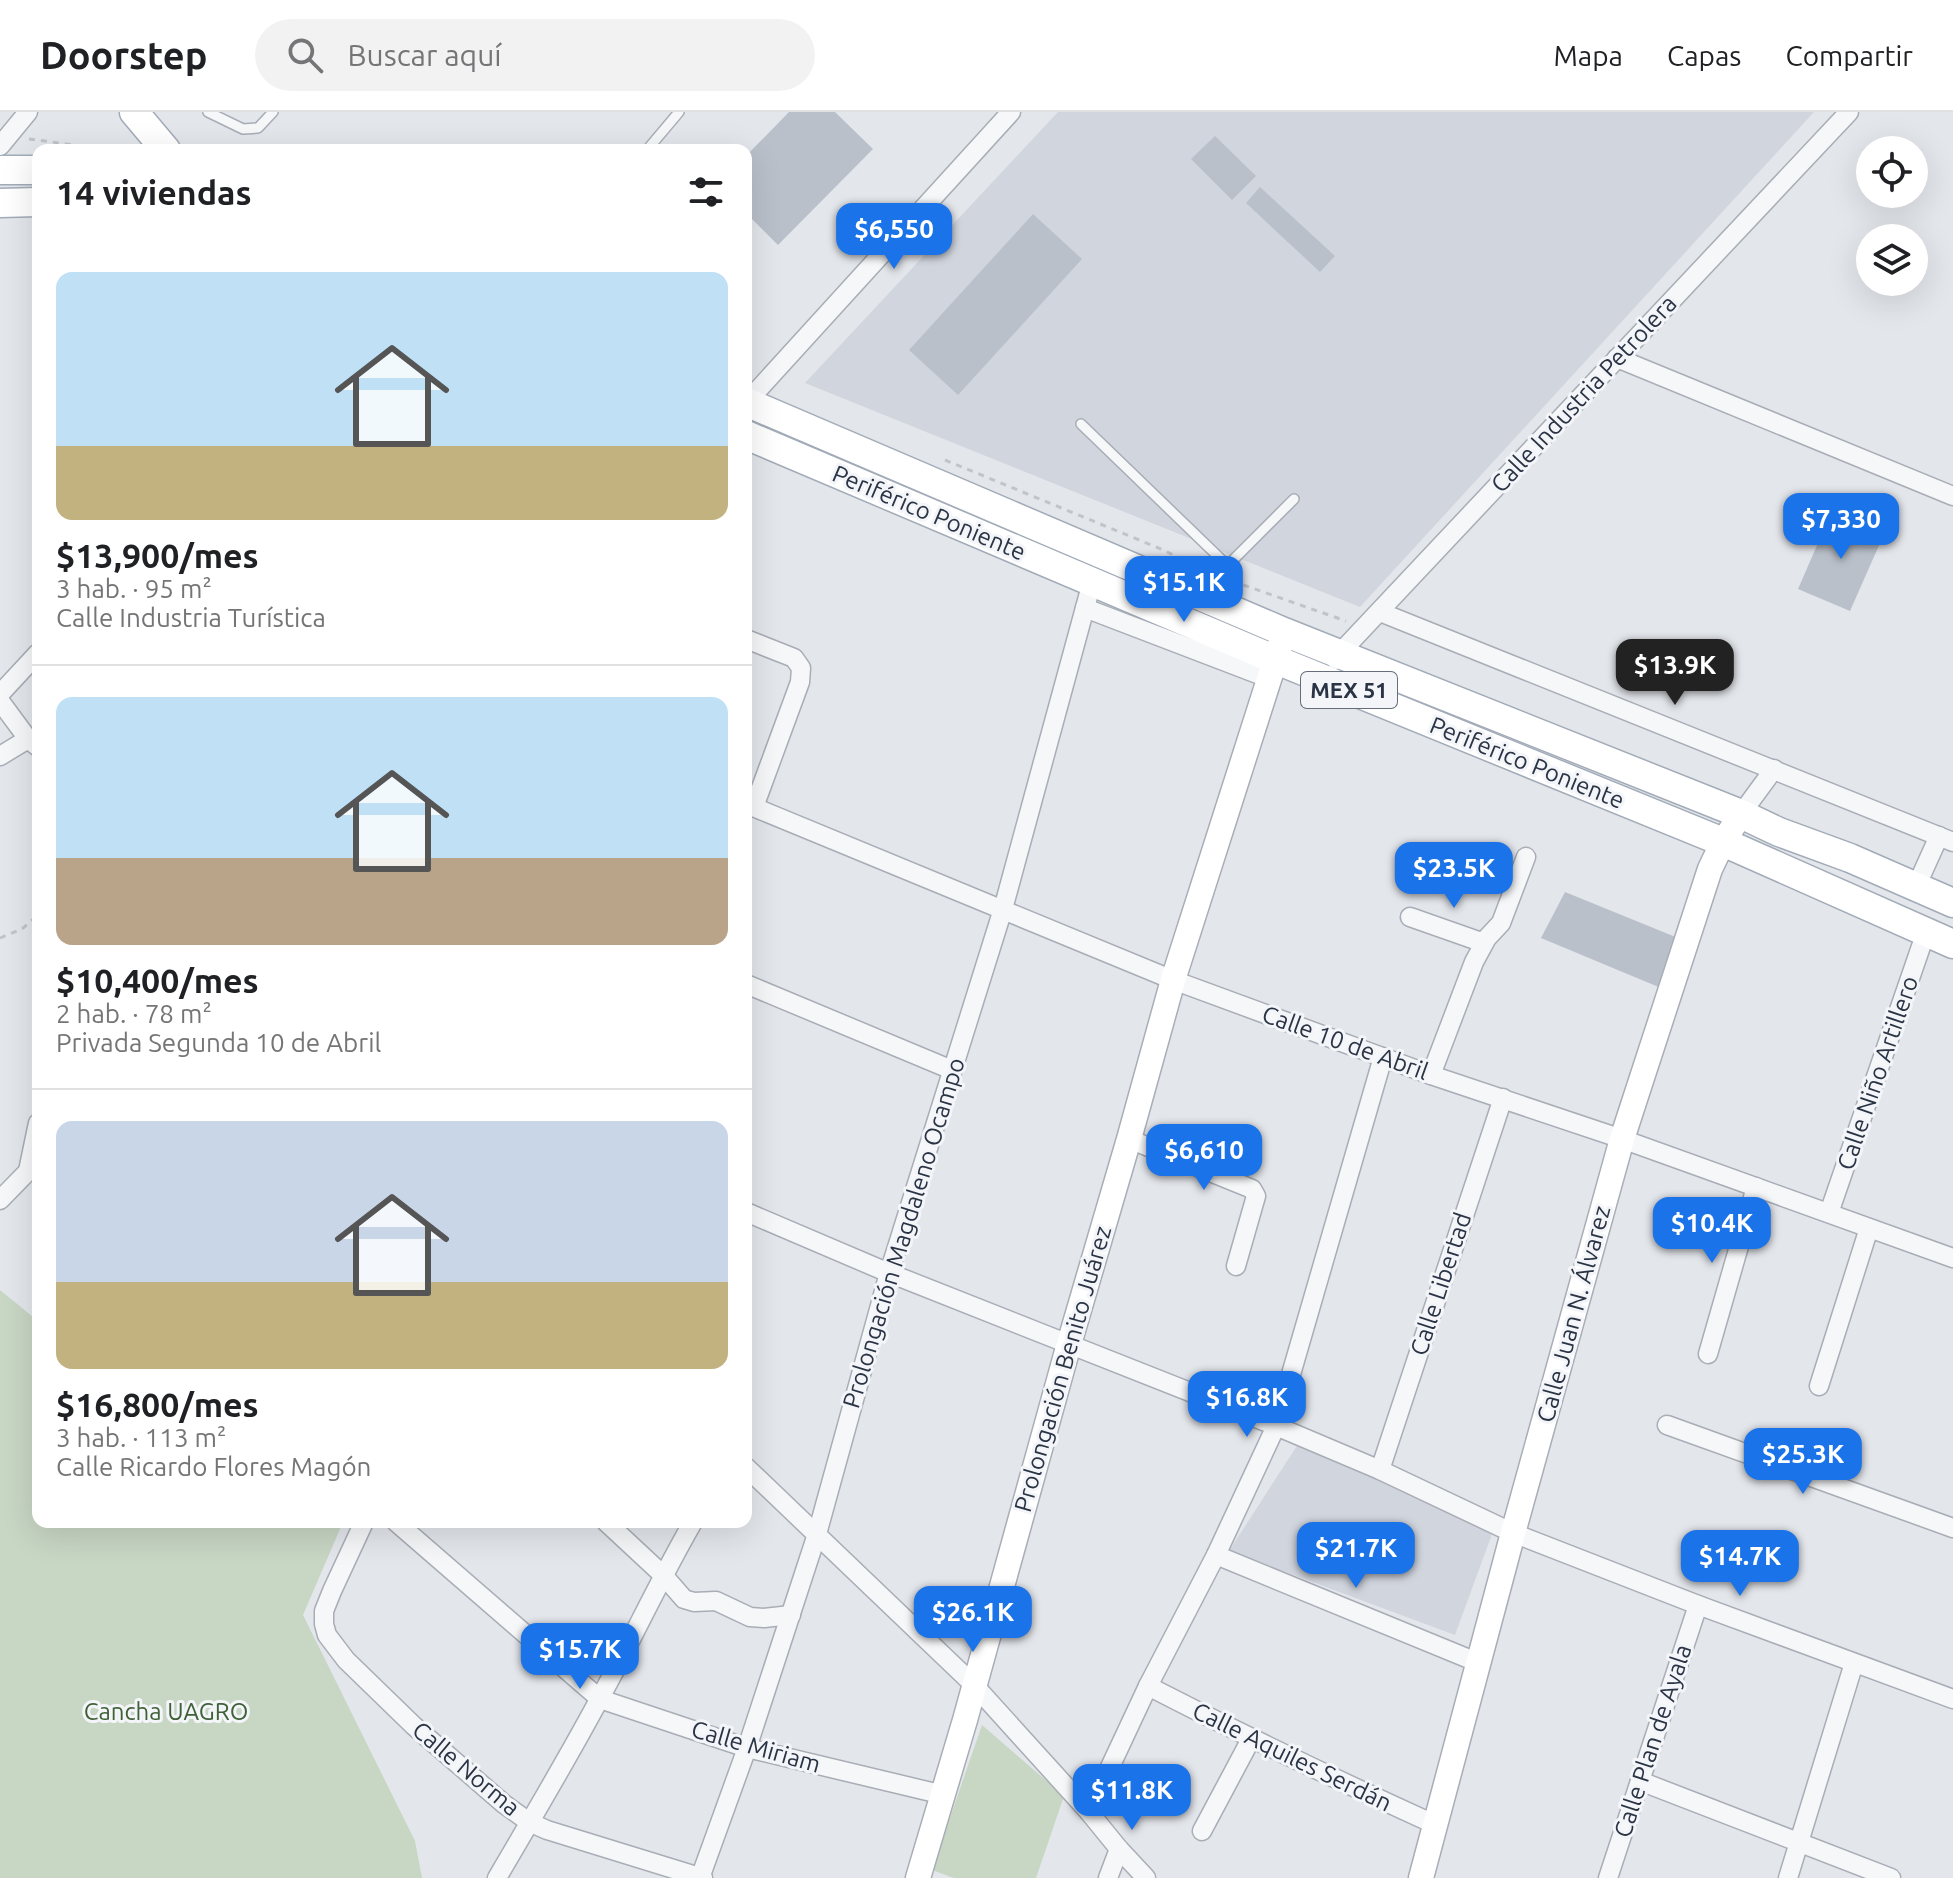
<!DOCTYPE html>
<html lang="es">
<meta charset="utf-8">
<style>
:root{--surface:#fff;--page:#f2f2f2;--text:#202124;--muted:#757577;--line:#e0e0e0;--accent:#1a73e8}
body{margin:0;font-family:Ubuntu,sans-serif;background:var(--page);color:var(--text);height:100vh;display:flex;flex-direction:column;font-size:30px;white-space:nowrap}
*{box-sizing:border-box;margin:0}
p{font-size:26px;color:var(--muted)}
.icon{flex:none;width:44px;height:44px;fill:none;stroke:currentColor;stroke-width:2;stroke-linecap:round;stroke-linejoin:round}
.map{position:relative;flex:1;overflow:hidden}
.drawer{position:absolute;left:32px;top:32px;width:720px;height:1384px;display:flex;flex-direction:column;background:var(--surface);border-radius:16px;box-shadow:0 8px 32px #0002}
.drawer>*{flex:none}
.tools{position:absolute;left:1856px;top:24px;display:grid;gap:16px}
.tools a{display:grid;place-items:center;width:72px;height:72px;border-radius:50%;background:var(--surface);box-shadow:0 8px 32px #0002;font-size:40px}
.price{position:absolute;translate:-50% -68px;padding:0 18px;border-radius:16px;background:var(--accent);color:#fff;font-size:26px;line-height:52px;filter:drop-shadow(0 2px 4px #0008)}
.price::after{content:'';position:absolute;left:50%;top:48px;width:24px;height:18px;margin-left:-12px;background:inherit;clip-path:polygon(0 0,100% 0,50% 100%)}
.price.selected{background:#222;color:#fff}
ul{padding:0;list-style:none}
li{display:grid;align-content:center;gap:16px;height:424px;padding:0 24px}
li+li{border-top:2px solid var(--line)}
li span{display:grid;place-items:center;height:248px;border-radius:16px;color:#555}
li>.icon{margin-inline-start:auto}
span .icon{width:144px;height:144px;fill:#fffc;stroke-width:1}
li b{font-size:34px}
h2{display:flex;justify-content:space-between;align-items:center;height:96px;padding:0 24px;font-size:34px}
header{display:flex;align-items:center;gap:48px;box-sizing:border-box;height:112px;padding:0 40px;background:var(--surface);border-bottom:2px solid var(--line)}
header strong{font-size:38px}
nav{display:flex;gap:44px;margin-inline-start:auto;font-size:28px}
.search{width:560px;height:72px;background:var(--page);display:flex;align-items:center;gap:20px;box-sizing:border-box;padding:0 28px;border-radius:44px;color:var(--muted);font-size:30px}
.map>svg:first-child{display:block}
</style>
<header>
<strong>Doorstep</strong>
<div class="search"><svg class="icon" aria-label="search" viewBox="0 0 24 24"><circle cx="10" cy="10" r="6"/><path d="M15 15l6 6"/></svg>Buscar aquí</div>
<nav><a>Mapa</a><a>Capas</a><a>Compartir</a></nav>
</header>
<div class="map">
<svg width="1953" height="1766" viewBox="0 0 1953 1766">
<rect width="100%" height="100%" fill="#e3e6eb"/>
<!-- built -->
<g fill="#d1d5de">
<polygon points="1058,0 1814,0 1360,495 805,271"/>
<polygon points="1300,1329 1492,1422 1455,1523 1229,1439"/>
</g>
<!-- green -->
<g fill="#c8d6c4">
<polygon points="0,1178 38,1209 38,1410 343,1410 303,1503 415,1729 422,1766 0,1766"/>
<polygon points="982,1613 1064,1684 1036,1766 954,1766 932,1758"/>
</g>
<!-- building -->
<g fill="#bac0ca">
<polygon points="789,0 835,0 873,37 778,133 746,101 746,44"/>
<polygon points="1215,24 1256,64 1232,88 1191,47"/>
<polygon points="1260,75 1335,144 1320,160 1246,91"/>
<polygon points="1033,102 1082,147 958,283 909,238"/>
<polygon points="1832,399 1884,422 1850,499 1798,477"/>
<polygon points="1565,780 1678,826 1661,876 1541,826"/>
</g>
<g fill="none" stroke-linecap="round" stroke-linejoin="round">
<!-- lane casing -->
<g stroke="#a8adb6" stroke-width="12">
<g id="lane">
<polyline points="208,0 243,17 258,16 273,0"/>
<polyline points="647,38 679,0"/>
<polyline points="1081,312 1227,453"/>
<polyline points="1200,481 1294,387"/>
</g>
</g>
<!-- street casing -->
<g stroke="#a8adb6" stroke-width="21">
<g id="street">
<polyline points="0,34 28,0"/>
<polyline points="1617,246 1953,384"/>
<polyline points="746,291 1011,0"/>
<polyline points="1085,496 1268,566"/>
<polyline points="1380,500 1953,730"/>
<polyline points="746,527 794,546 801,556 800,570 754,695"/>
<polyline points="1336,548 1339,542 1849,0"/>
<polyline points="0,582 38,541"/>
<polyline points="0,589 28,627 38,635"/>
<polyline points="0,644 28,627"/>
<polyline points="746,692 1173,868 1431,963 1622,1027 1953,1146"/>
<polyline points="1741,702 1774,657"/>
<polyline points="1916,775 1939,724"/>
<polyline points="1410,805 1484,831"/>
<polyline points="746,872 952,958"/>
<polyline points="1431,963 1474,850 1487,826 1501,811 1526,745"/>
<polyline points="1129,1027 1252,1077 1256,1084 1236,1154"/>
<polyline points="28,1059 38,1011"/>
<polyline points="0,1088 38,1049"/>
<polyline points="746,1100 889,1161 1276,1314 1380,1358 1513,1421 1698,1493 1953,1587"/>
<polyline points="1829,1101 1926,820"/>
<polyline points="1708,1242 1756,1075"/>
<polyline points="1819,1274 1869,1116"/>
<polyline points="1667,1313 1953,1416"/>
<polyline points="746,1355 975,1574 1089,1700 1119,1737 1146,1766"/>
<polyline points="1380,1358 1503,986"/>
<polyline points="364,1410 332,1479 324,1499 324,1512 327,1523 346,1548 414,1614 504,1692 529,1710 547,1718 703,1766"/>
<polyline points="396,1410 600,1587 747,1636 944,1683"/>
<polyline points="606,1410 663,1463 684,1487 694,1490 716,1489 750,1505 764,1506 791,1503"/>
<polyline points="1216,1443 1479,1551"/>
<path d="M1148 1574C1243 1623 1339 1669 1436 1713"/>
<polyline points="1640,1669 1891,1766"/>
<polyline points="1089,1700 1148,1574 1216,1443 1276,1314 1383,945"/>
<polyline points="1202,1719 1251,1627"/>
<path d="M497 1766C532 1706 568 1646 601 1584 633 1526 660 1467 693 1410"/>
<polyline points="700,1766 747,1636 817,1422 889,1161 1003,797 1092,470"/>
<polyline points="1108,1766 1119,1737"/>
<polyline points="1608,1766 1698,1493"/>
<polyline points="1788,1766 1854,1551"/>
</g>
</g>
<!-- secondary casing -->
<g stroke="#a8adb6" stroke-width="27">
<g id="secondary">
<polyline points="918,1766 965,1608 1069,1232 1129,1027 1173,868 1281,530"/>
<polyline points="1421,1766 1513,1421 1622,1027 1710,757 1723,730 1741,702"/>
</g>
</g>
<!-- primary casing -->
<g stroke="#a2abb8" stroke-width="31">
<g id="primary">
<polyline points="134,0 166,38"/>
<polyline points="0,58 38,58"/>
<polyline points="0,91 38,90"/>
<polyline points="746,290 1284,520 1741,702 1779,720 1850,746 1953,791"/>
<polyline points="746,323 1274,547 1723,730 1953,832"/>
</g>
</g>
<!-- path -->
<g stroke="#c1c4ca" stroke-width="3" stroke-dasharray="6 6" stroke-linecap="butt">
<polyline points="29,27 113,38"/>
<polyline points="945,348 1161,437 1203,457"/>
<polyline points="1232,469 1346,509"/>
<polyline points="0,826 22,817 38,803"/>
</g>
<!-- lane -->
<use href="#lane" stroke="#f6f7f9" stroke-width="9"/>
<!-- street -->
<use href="#street" stroke="#f6f7f9" stroke-width="18"/>
<!-- secondary -->
<use href="#secondary" stroke="#fff" stroke-width="24"/>
<!-- primary -->
<use href="#primary" stroke="#fff" stroke-width="28"/>
</g>
<g text-anchor="middle" stroke-width="6" stroke-linejoin="round" paint-order="stroke">
<!-- shield labels -->
<rect fill="#f3f5f9" stroke="#666e7b" stroke-width="2" x="1301" y="560" width="96" height="36" rx="6"/>
<g font-size="22" font-weight="bold" fill="#2a3445">
<text x="1349" y="586">MEX 51</text>
</g>
<!-- street labels -->
<g font-size="24" fill="#2a3445" stroke="#f3f5f9">
<text transform="translate(1584 282) rotate(-47)" y="8">Calle Industria Petrolera</text>
<text transform="translate(929 401) rotate(23)" y="8">Periférico Poniente</text>
<text transform="translate(1527 651) rotate(22)" y="8">Periférico Poniente</text>
<text transform="translate(1345 931) rotate(20)" y="8">Calle 10 de Abril</text>
<text transform="translate(1878 961) rotate(-71)" y="8">Calle Niño Artillero</text>
<text transform="translate(904 1121) rotate(-73)" y="8">Prolongación Magdaleno Ocampo</text>
<text transform="translate(1441 1172) rotate(-72)" y="8">Calle Libertad</text>
<text transform="translate(1574 1202) rotate(-75)" y="8">Calle Juan N. Álvarez</text>
<text transform="translate(1063 1257) rotate(-74)" y="8">Prolongación Benito Juárez</text>
<text transform="translate(1653 1629) rotate(-72)" y="8">Calle Plan de Ayala</text>
<text transform="translate(756 1635) rotate(16)" y="8">Calle Miriam</text>
<text transform="translate(1292 1645) rotate(26)" y="8">Calle Aquiles Serdán</text>
<text transform="translate(466 1657) rotate(40)" y="8">Calle Norma</text>
</g>
<!-- park labels -->
<g font-size="24" fill="#3f6137" stroke="#f3f5f9">
<text x="166" y="1608">Cancha UAGRO</text>
</g>
</g>
</svg>
<div class="tools">
<a><svg class="icon" aria-label="locate" viewBox="0 0 24 24"><circle cx="12" cy="12" r="6"/><path d="M12 2v4M12 18v4M2 12h4M18 12h4"/></svg></a>
<a><svg class="icon" aria-label="layers" viewBox="0 0 24 24"><path d="M12 4l9 5-9 5-9-5zM3 14l9 5 9-5"/></svg></a>
</div>
<b class="price" style="left:894px;top:159px">$6,550</b>
<b class="price" style="left:1841px;top:449px">$7,330</b>
<b class="price" style="left:1184px;top:512px">$15.1K</b>
<b class="price selected" style="left:1675px;top:595px">$13.9K</b>
<b class="price" style="left:1454px;top:798px">$23.5K</b>
<b class="price" style="left:1204px;top:1080px">$6,610</b>
<b class="price" style="left:1712px;top:1153px">$10.4K</b>
<b class="price" style="left:1247px;top:1327px">$16.8K</b>
<b class="price" style="left:1803px;top:1384px">$25.3K</b>
<b class="price" style="left:1356px;top:1478px">$21.7K</b>
<b class="price" style="left:1740px;top:1486px">$14.7K</b>
<b class="price" style="left:973px;top:1542px">$26.1K</b>
<b class="price" style="left:580px;top:1579px">$15.7K</b>
<b class="price" style="left:1132px;top:1720px">$11.8K</b>
<section class="drawer">
<h2>14 viviendas<svg class="icon" aria-label="filters" viewBox="0 0 24 24"><path d="M4 7h16M4 17h16"/><circle cx="9" cy="7" r="2"/><circle cx="15" cy="17" r="2"/></svg></h2>
<ul>
<li><span style="background:linear-gradient(#bfe0f5 70%,#c2b280 0)"><svg class="icon" aria-label="home" viewBox="0 0 24 24"><path d="M3 11l9-7 9 7M6 9v11h12V9"/></svg></span><div><b>$13,900/mes</b><p>3 hab. · 95 m²</p><p>Calle Industria Turística</p></div></li>
<li><span style="background:linear-gradient(#bfe0f5 65%,#b9a48a 0)"><svg class="icon" aria-label="home" viewBox="0 0 24 24"><path d="M3 11l9-7 9 7M6 9v11h12V9"/></svg></span><div><b>$10,400/mes</b><p>2 hab. · 78 m²</p><p>Privada Segunda 10 de Abril</p></div></li>
<li><span style="background:linear-gradient(#c9d6e8 65%,#c2b280 0)"><svg class="icon" aria-label="home" viewBox="0 0 24 24"><path d="M3 11l9-7 9 7M6 9v11h12V9"/></svg></span><div><b>$16,800/mes</b><p>3 hab. · 113 m²</p><p>Calle Ricardo Flores Magón</p></div></li>
</ul>
</section>
</div>
